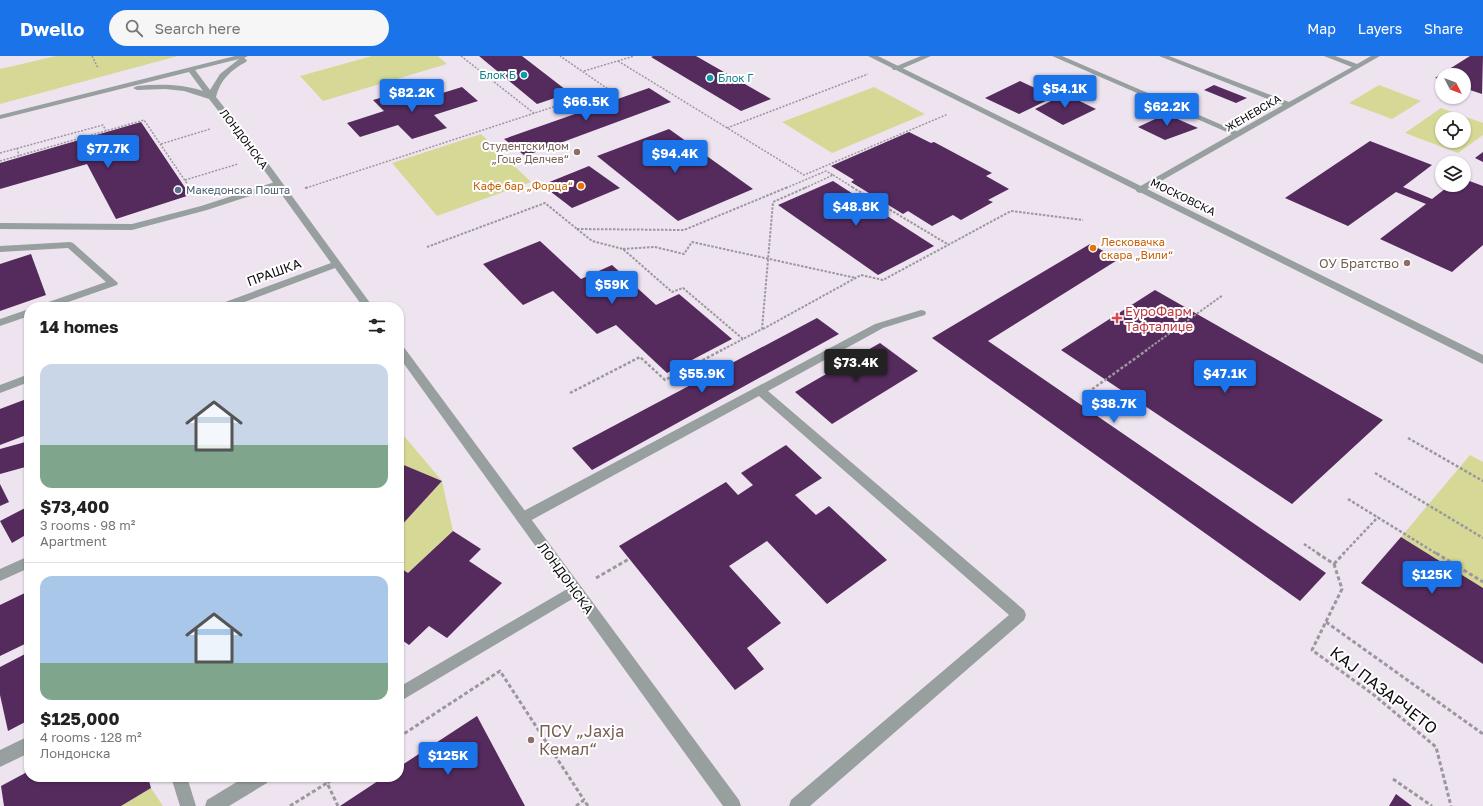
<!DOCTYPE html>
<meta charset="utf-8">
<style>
:root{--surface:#fff;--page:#f6f6f6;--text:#222;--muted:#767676;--line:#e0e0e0;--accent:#1a73e8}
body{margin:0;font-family:"Golos Text",sans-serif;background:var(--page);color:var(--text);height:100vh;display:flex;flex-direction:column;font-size:15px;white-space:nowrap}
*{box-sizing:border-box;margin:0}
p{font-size:13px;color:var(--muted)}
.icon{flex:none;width:22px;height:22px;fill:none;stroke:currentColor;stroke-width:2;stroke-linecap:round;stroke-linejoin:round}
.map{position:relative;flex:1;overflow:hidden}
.drawer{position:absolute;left:24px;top:246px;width:380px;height:480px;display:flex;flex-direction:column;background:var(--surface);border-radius:16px;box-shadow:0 1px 3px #0004}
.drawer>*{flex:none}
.needle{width:26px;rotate:132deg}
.buttons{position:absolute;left:1435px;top:12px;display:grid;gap:8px}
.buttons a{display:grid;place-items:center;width:36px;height:36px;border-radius:50%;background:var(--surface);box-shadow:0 1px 3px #0004;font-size:20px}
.price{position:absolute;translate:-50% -34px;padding:0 9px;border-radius:4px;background:var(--accent);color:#fff;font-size:13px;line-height:26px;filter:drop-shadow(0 1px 2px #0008)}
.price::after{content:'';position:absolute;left:50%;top:24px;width:12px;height:9px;margin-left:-6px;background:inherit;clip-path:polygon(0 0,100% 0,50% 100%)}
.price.on{background:#222;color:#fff}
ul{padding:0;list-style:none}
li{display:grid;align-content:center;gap:8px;height:212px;padding:0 16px}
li+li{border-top:1px solid var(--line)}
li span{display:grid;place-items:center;height:124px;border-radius:12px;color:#555}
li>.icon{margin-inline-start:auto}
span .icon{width:72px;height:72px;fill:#fffc;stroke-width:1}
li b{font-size:17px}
h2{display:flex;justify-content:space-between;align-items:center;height:48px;padding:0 16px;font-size:17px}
header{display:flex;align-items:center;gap:24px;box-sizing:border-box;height:56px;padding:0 20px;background:var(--accent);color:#fff}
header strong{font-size:19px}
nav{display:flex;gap:22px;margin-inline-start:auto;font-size:14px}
.search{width:280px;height:36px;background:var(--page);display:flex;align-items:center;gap:10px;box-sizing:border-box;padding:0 14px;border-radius:22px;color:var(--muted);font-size:15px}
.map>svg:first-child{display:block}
</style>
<header>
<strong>Dwello</strong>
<div class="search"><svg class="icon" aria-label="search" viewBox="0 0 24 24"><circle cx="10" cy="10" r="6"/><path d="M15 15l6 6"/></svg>Search here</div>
<nav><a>Map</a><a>Layers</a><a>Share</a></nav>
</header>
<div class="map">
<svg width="1483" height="750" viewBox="0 0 1483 750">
<rect width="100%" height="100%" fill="#eee4f0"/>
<!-- green -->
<g fill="#d6d995" fill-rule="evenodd">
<polygon points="56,0 178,0 0,48 0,13"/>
<polygon points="372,0 438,0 447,8 323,45 300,20"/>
<polygon points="1379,29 1421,45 1392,63 1349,47"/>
<polygon points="874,31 925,58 832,97 782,66"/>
<path d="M1441 52 1483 67V79L1458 97 1405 77ZM1442 63H1464V85H1442Z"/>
<polygon points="481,78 531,126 437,160 392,107"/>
<polygon points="399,374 442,425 453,475 408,517 399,511 399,472 442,425 399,407"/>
<polygon points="1470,399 1483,406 1483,532 1401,481"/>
<polygon points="151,732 163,750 121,750"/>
</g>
<!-- building -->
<g fill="#552a5d">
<polygon points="479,0 522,0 570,37 537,48"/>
<polygon points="653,0 696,0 771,43 741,55 651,1"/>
<polygon points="1470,0 1483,0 1482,38 1464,32 1464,19 1442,19 1442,24 1435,22"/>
<polygon points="1020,25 1054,41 1019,58 985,42"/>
<polygon points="1214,29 1247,42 1236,47 1204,34"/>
<polygon points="462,31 478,45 434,59 447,72 412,83 398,69 360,81 347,67 384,55 373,44 412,33 423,43"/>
<polygon points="649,32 671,46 525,100 504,83"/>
<polygon points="1065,38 1096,53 1063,69 1035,53"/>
<polygon points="1166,58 1198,72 1165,84 1138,71"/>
<polygon points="141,66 190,139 116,163 87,108 0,133 0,107"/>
<polygon points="669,73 753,133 678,165 597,100"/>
<polygon points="909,76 931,87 934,86 992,117 986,120 1009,133 988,144 993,146 961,164 953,159 932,170 908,155 903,158 851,126 854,124 831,110"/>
<polygon points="1370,85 1432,109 1403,131 1432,143 1450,129 1464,129 1464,123 1483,130 1483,189 1452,216 1380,183 1426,148 1396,136 1348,170 1285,142"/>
<polygon points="1483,96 1483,106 1475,102"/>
<polygon points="589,110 620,132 572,152 542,129"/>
<polygon points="833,125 934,190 878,219 778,149"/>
<polygon points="540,185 581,223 612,209 656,249 679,238 732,283 667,317 616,269 597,278 553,235 523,249 483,208"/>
<polygon points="1090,188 1119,203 988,285 1326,517 1300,545 932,282"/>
<polygon points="31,198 46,239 0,255 0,208"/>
<polygon points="1155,234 1197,258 1383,364 1292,448 1061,294"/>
<polygon points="292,246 305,247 308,251 276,251"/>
<polygon points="817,262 839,278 592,414 572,392"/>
<polygon points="880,287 918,315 832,368 795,336"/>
<polygon points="29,342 29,378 0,389 0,353"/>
<polygon points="29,385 29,410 0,418 0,393"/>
<polygon points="786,389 822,422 795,439 816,459 829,450 887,504 827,548 767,485 729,510 781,567 747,592 764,613 735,634 619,490 726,426 738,439 753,429 741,417"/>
<polygon points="399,407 442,425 399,472"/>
<polygon points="0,428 9,446 0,450"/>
<polygon points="29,450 29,477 12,487 0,465"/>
<polygon points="453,475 481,493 469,505 502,527 447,582 429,570 409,589 399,582 399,511 408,517"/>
<polygon points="1401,481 1483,532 1483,608 1361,527"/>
<polygon points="29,535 29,586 0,600 0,549"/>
<polygon points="29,596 29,664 8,675 0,639 0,611"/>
<polygon points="477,660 525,750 340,750 384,721 399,721 399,711"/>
<polygon points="29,715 29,721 148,721 151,732 121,750 4,750 1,730"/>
<polygon points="1396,738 1412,750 1389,750"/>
</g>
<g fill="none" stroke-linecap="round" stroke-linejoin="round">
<!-- path-far3 -->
<g stroke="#9d969f" stroke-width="1.5" stroke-dasharray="2 1.5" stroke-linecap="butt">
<polyline points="92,0 98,12"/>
<polyline points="461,0 535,58"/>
<polyline points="618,5 804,119 948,58"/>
<polyline points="584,15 634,0"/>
<polyline points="727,72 868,18"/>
<polyline points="161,88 210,73"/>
<polyline points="17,92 19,100"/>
<polyline points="0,97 103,69 106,75"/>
<polyline points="0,105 144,64 190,132"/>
<polyline points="833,119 854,132"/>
<polyline points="185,124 238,108"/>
<polyline points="306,132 608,33 560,0"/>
<polyline points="786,132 826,115 833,119 805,132"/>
</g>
<!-- path-far2 -->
<g stroke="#9d969f" stroke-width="2" stroke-dasharray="2.5 1.5" stroke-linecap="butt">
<polyline points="189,131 192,135"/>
<polyline points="852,131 949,189"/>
<polyline points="305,132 309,131"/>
<polyline points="577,173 684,174 788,131"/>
<polyline points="577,173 592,185 623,193 672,236 683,232 743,283 762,273 773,146 807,131"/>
<polyline points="427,191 545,147 577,173"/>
<polyline points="623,193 655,191 684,198 692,186 856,222"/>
<polyline points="763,273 861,219 883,224 1011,155 1083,164"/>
<polyline points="720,295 743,283"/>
<polyline points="1145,295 1223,239"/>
</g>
<!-- path-far1 -->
<g stroke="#9d969f" stroke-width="2.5" stroke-dasharray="3 2" stroke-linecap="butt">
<polyline points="570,337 640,301 665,324 722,294"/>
<polyline points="1084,339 1147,294"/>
<polyline points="1408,382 1483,425"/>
<polyline points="1375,417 1483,482"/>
<polyline points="1348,443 1437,498"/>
<polyline points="1304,488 1319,498"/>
<polyline points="1343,498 1378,461"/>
</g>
<!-- path -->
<g stroke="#9d969f" stroke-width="3" stroke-dasharray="4 2.5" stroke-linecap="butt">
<polyline points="1317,497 1334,508"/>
<polyline points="1436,497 1483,526"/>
<polyline points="1334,508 1342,533 1312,594 1374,639 1436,691 1451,750"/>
<polyline points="1334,508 1344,497"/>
<polyline points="596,522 629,503"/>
<polyline points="1326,566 1483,678"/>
<polyline points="399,681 500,615 584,744"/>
<polyline points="336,721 327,727 338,750"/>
<polyline points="1393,723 1432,750"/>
<polyline points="290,750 327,727"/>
<polyline points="576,750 584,744 588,750"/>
</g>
<!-- service -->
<g fill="#979f9f" fill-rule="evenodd">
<polygon points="1052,0 1062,0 1243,78 1239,80 1236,80"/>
<polygon points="278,125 281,126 282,128 281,130 207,154 132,174 0,173 0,167 132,168 201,150"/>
<polygon points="70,186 73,187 118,227 117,229 54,251 39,251 40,249 106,226 68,192 0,196 0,190"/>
<polygon points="29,253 29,260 0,270 0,263"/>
<polygon points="921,254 925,255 926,257 925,259 883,272 768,335 1024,554 1026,559 1024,564 810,750 789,750 791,744 1009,559 759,340 528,466 523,467 518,466 516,462 518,458 875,268"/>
</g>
<!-- minor -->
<g fill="#979f9f" fill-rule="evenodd">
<polygon points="921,0 931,0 899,14 893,14 892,12"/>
<polygon points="1159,0 1169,0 1289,46 1352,11 1324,0 1335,0 1357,8 1371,0 1380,0 1140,137 1137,136 1136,134 1137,132 1283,49"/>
<polygon points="29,500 29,512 0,525 0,513"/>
<polygon points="574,529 579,531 581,535 579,539 399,646 399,631"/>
<polygon points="29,680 29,697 0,711 0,694"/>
<polygon points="171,721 187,721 196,750 180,750"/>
<polygon points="245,721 269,721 267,727 229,750 205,750 207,744"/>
</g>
<!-- tertiary -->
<g fill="#979f9f" fill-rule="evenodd">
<path d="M235 0H248L244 2 247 4 246 6C231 14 220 24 216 41L262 99 373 251H363L335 212 231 251H216L217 249 331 207 256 103 209 43 184 35 165 33 137 34 133 32 137 30C160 28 181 28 203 35L189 16 0 63V59ZM239 3 220 18 210 34 195 14Z"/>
<polygon points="868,0 878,0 1483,299 1483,308"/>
<polygon points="399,289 403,290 739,744 741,750 723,750 399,301"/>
<polygon points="29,318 29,326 0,337 0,329"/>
</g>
</g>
<!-- markers -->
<g fill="#0f9aa8" stroke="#fff" stroke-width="1.5">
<circle cx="524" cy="19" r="4"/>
<circle cx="710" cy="22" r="4"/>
</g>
<g fill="#8d6e63" stroke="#fff" stroke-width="1.5">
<circle cx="577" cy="96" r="4"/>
<circle cx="1407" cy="207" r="4"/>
<circle cx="531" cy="684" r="4"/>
</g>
<g fill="#e8710a" stroke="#fff" stroke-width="1.5">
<circle cx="581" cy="130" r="4"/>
<circle cx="1093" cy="192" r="4"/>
</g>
<circle fill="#5c6f8a" stroke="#fff" stroke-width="1.5" cx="178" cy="134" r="4"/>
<path fill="#e0444e" stroke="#fff" stroke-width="1.5" d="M1115 256h4v4h4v4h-4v4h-4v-4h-4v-4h4z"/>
<g text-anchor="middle" stroke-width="4" stroke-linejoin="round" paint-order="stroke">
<!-- far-culture labels -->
<g font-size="11" fill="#0d838f" stroke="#fff" text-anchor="end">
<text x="516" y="23">Блок Б</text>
<text x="718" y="26" text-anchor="start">Блок Г</text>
</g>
<!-- far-street labels -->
<g font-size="11" fill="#0d0a0e" stroke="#fff">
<text transform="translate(1253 57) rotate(-30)" y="4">ЖЕНЕВСКА</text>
<text transform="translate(244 83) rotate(53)" y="4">ЛОНДОНСКА</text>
<text transform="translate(1183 141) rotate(26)" y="4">МОСКОВСКА</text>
</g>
<!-- far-education labels -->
<g font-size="11" fill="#785e54" stroke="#fff" text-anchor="end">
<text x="569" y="94">Студентски дом<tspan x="569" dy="13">„Гоце Делчев“</tspan></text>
</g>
<!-- far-food labels -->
<g font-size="11" fill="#c56008" stroke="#fff" text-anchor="end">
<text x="573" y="134">Кaфе бар „Форца“</text>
<text x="1101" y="190" text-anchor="start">Лесковачка<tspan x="1101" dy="13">скара „Вили“</tspan></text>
</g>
<!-- far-service labels -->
<g font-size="11" fill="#4e5e75" stroke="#fff" text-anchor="start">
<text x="186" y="138">Македонска Пошта</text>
</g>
<!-- education labels -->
<g font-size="13" fill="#785e54" stroke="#fff" text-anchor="end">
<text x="1399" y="212">ОУ Братство</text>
</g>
<!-- street labels -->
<g font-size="13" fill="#0d0a0e" stroke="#fff">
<text transform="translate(274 216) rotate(-20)" y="5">ПРАШКА</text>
<text transform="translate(566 522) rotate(54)" y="5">ЛОНДОНСКА</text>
</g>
<!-- health labels -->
<g font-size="13" fill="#be3a42" stroke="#fff" text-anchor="start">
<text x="1125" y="260">ЕуроФарм<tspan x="1125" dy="15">Тафталиџе</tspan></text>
</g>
<!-- near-street labels -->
<g font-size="16" fill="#0d0a0e" stroke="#fff">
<text transform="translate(1384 634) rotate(38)" y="6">КАЈ ПАЗАРЧЕТО</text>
</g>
<!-- near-education labels -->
<g font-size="16" fill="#785e54" stroke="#fff" text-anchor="start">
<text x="539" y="681">ПСУ „Јахја<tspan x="539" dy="18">Кемал“</tspan></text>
</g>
</g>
</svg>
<div class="buttons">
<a><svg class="needle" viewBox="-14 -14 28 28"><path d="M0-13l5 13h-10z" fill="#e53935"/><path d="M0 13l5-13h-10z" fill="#767676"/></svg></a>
<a><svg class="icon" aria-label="locate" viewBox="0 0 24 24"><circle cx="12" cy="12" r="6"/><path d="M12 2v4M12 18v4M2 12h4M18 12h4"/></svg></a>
<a><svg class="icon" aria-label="layers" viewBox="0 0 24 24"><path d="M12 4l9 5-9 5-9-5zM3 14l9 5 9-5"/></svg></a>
</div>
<b class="price" style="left:1065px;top:53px">$54.1K</b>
<b class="price" style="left:412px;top:57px">$82.2K</b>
<b class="price" style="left:586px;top:66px">$66.5K</b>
<b class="price" style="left:1167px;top:71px">$62.2K</b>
<b class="price" style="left:108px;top:113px">$77.7K</b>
<b class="price" style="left:675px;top:118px">$94.4K</b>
<b class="price" style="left:856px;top:171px">$48.8K</b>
<b class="price" style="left:612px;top:249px">$59K</b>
<b class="price on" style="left:856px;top:327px">$73.4K</b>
<b class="price" style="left:702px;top:338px">$55.9K</b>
<b class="price" style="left:1225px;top:338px">$47.1K</b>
<b class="price" style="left:1114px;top:368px">$38.7K</b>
<b class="price" style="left:1432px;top:539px">$125K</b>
<b class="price" style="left:448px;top:720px">$125K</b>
<section class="drawer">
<h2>14 homes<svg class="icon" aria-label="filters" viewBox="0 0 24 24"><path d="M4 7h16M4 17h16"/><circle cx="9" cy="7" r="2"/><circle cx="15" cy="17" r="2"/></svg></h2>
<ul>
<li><span style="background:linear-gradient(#c9d6e8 65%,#7fa58c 0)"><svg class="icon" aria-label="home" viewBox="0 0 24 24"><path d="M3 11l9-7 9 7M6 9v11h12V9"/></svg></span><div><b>$73,400</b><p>3 rooms · 98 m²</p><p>Apartment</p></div></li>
<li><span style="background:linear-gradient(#a9c7e8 70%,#7fa58c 0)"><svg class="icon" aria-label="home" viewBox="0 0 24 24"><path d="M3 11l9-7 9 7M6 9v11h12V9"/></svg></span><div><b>$125,000</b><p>4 rooms · 128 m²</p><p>Лондонска</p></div></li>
</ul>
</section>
</div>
